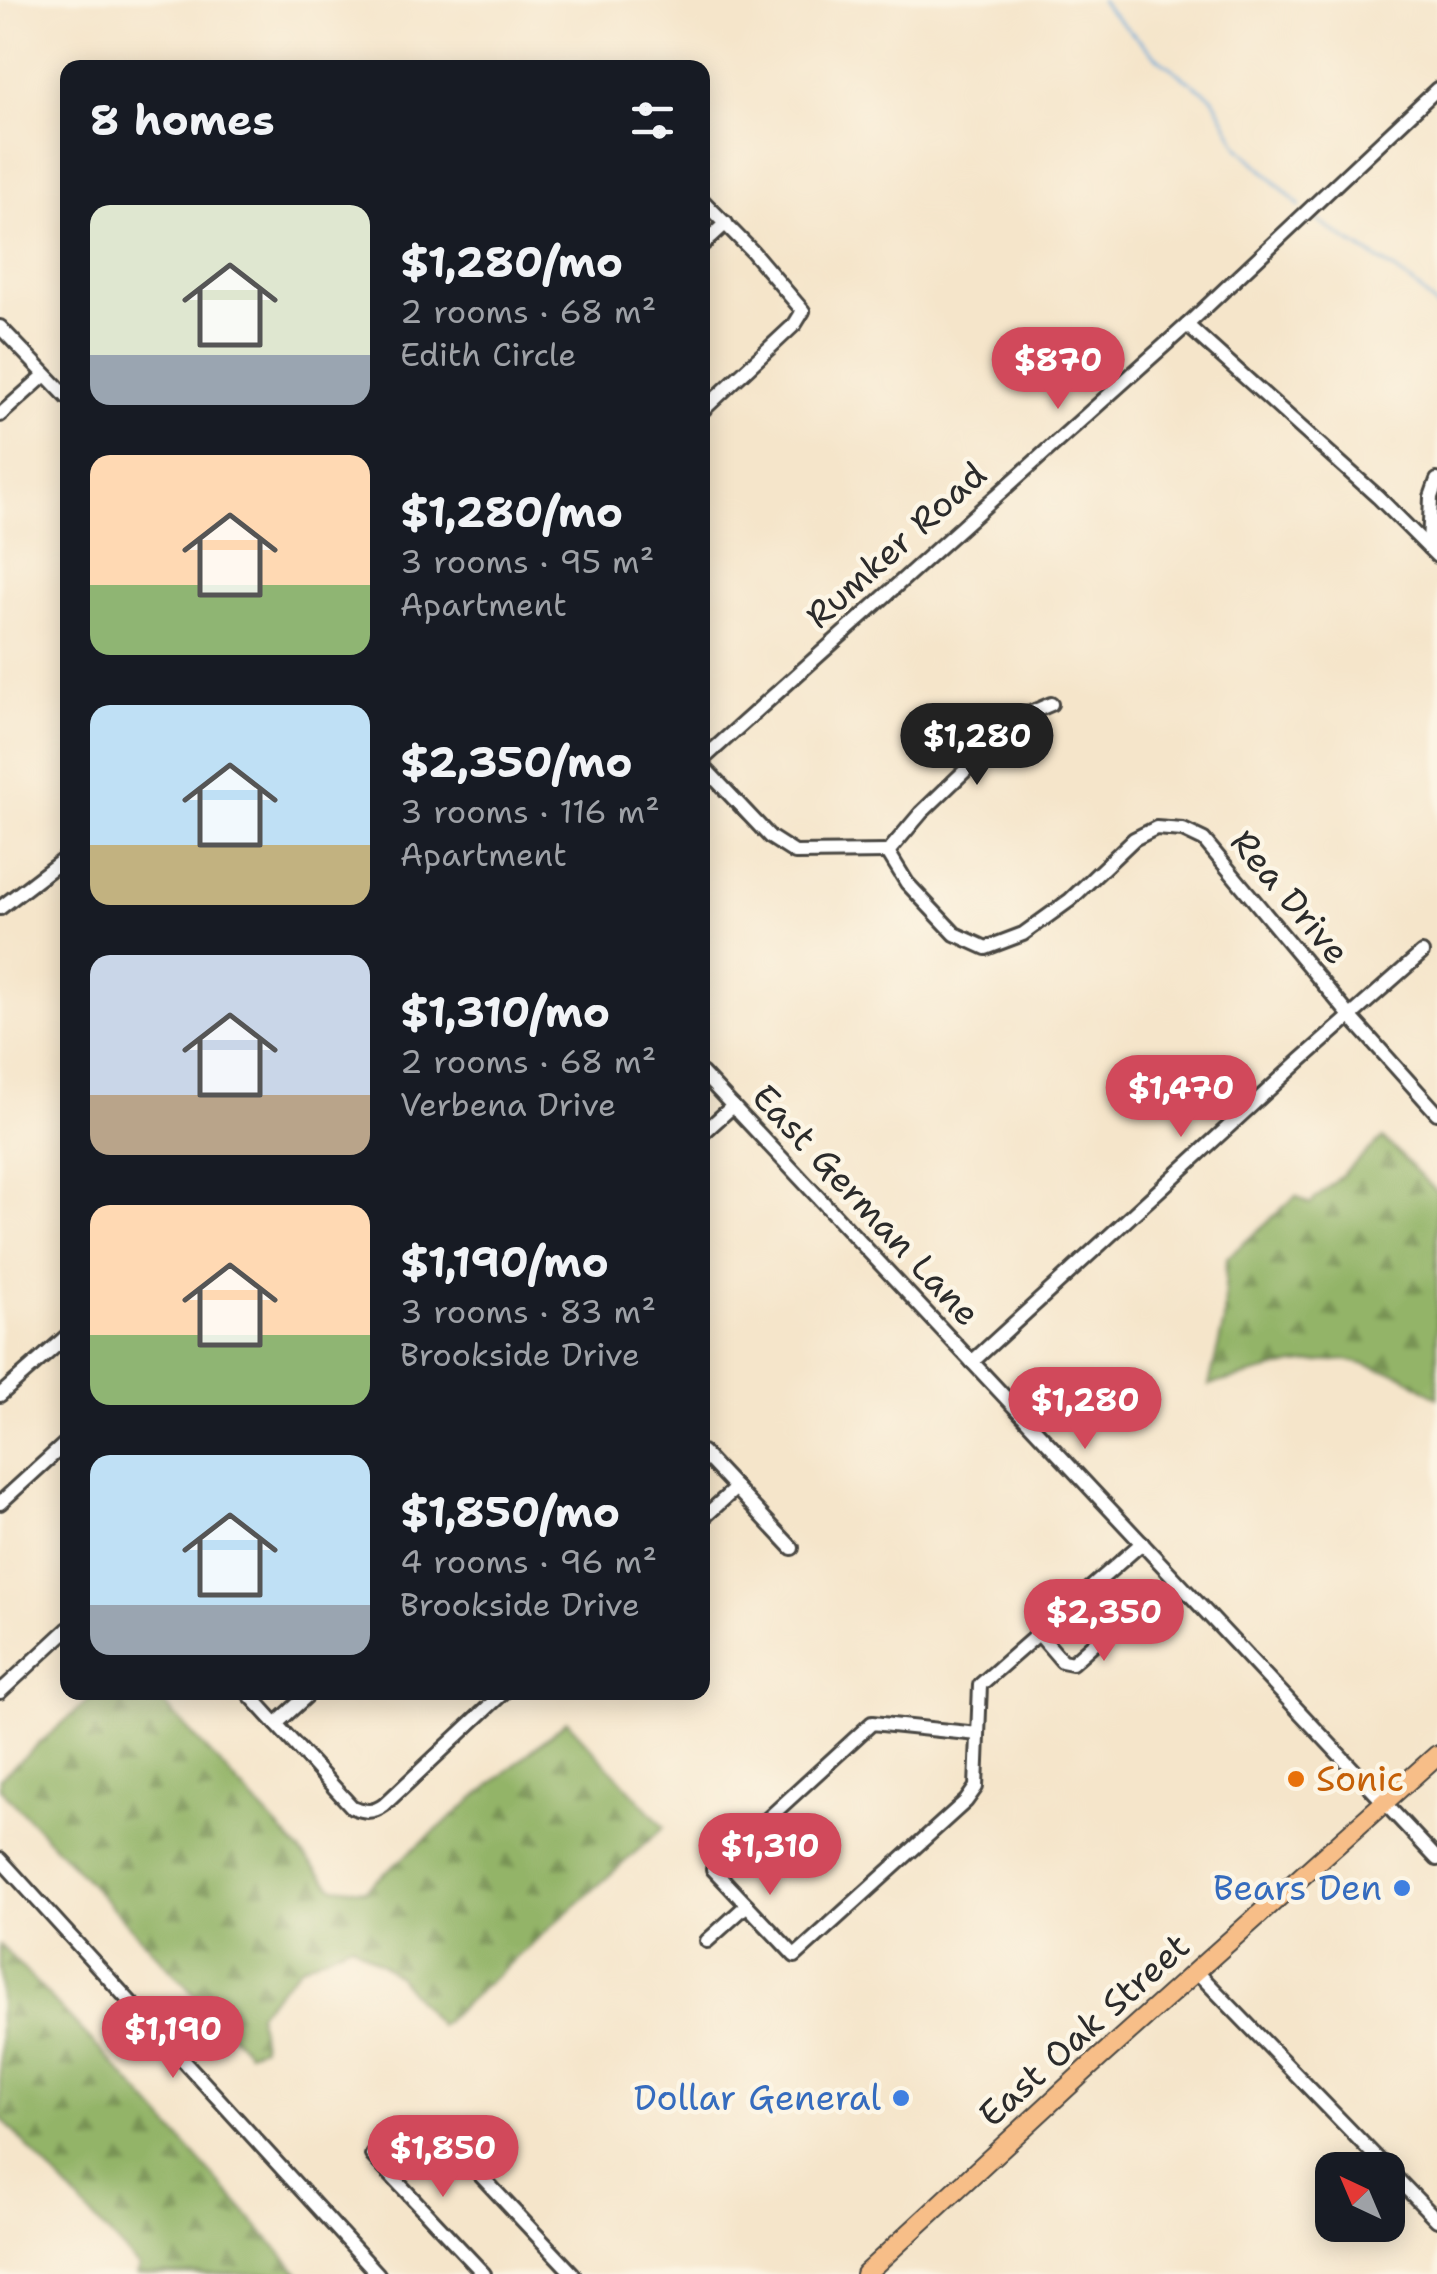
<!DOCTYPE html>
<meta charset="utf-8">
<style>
:root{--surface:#171b24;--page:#242831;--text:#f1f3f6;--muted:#9ea1a6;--accent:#d1495b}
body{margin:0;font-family:"Shantell Sans",sans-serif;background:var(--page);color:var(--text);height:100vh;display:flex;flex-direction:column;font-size:38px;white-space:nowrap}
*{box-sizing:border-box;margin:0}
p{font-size:32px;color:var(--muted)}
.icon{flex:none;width:55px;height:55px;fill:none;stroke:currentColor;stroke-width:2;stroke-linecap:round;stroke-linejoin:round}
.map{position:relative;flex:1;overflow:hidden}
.drawer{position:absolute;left:60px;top:60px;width:650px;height:1640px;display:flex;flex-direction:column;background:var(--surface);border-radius:20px;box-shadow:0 5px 25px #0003}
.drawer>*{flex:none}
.needle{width:65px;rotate:316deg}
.controls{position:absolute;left:1315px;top:2152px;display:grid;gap:20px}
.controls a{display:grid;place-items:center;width:90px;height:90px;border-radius:20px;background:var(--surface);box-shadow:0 5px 25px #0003;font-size:50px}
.price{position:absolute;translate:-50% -85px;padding:0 22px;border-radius:35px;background:var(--accent);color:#fff;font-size:32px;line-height:65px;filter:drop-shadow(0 2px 5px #0008)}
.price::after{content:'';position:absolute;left:50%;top:60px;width:30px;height:22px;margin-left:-15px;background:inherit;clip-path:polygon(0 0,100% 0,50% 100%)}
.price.current{background:#222;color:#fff}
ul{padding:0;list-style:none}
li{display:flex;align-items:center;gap:30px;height:250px;padding:0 30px}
li span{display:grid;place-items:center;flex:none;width:280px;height:200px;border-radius:20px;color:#555}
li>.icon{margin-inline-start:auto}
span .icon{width:120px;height:120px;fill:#fffc;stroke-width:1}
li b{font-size:42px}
h2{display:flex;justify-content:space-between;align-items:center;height:120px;padding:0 30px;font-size:42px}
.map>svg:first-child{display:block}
</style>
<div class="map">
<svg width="1437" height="2274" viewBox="0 0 1437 2274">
<defs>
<pattern id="forest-firs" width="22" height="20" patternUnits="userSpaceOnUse" patternTransform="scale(2.5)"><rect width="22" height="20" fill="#93b467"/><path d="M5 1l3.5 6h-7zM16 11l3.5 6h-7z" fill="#789355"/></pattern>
</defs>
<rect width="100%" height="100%" fill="#fcf5e5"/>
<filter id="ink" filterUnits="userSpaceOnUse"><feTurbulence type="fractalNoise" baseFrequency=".01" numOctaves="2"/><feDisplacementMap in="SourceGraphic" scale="20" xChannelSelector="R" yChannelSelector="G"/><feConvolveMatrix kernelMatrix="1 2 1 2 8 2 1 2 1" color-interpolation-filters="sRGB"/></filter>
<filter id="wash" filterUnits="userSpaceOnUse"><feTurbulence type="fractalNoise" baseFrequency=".0048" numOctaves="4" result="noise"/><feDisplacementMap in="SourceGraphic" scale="40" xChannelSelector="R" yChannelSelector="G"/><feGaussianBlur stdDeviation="2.25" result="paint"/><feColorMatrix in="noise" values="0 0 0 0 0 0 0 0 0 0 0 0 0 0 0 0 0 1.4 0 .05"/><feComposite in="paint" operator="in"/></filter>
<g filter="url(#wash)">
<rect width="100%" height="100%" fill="#f5e5ca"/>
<!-- forest -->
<g fill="url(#forest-firs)" stroke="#5f7049" stroke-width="2.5">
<polygon points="1383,1138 1437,1192 1437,1398 1403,1375 1347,1360 1294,1364 1209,1385 1224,1322 1226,1259 1296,1196 1310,1204"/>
<polygon points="97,1693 154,1693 333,1887 365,1890 567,1721 664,1827 439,2026 398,1976 351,1943 300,1967 258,2013 262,2047 248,2052 0,1788 0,1778"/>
<polygon points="0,1945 121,2072 300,2274 137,2274 139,2267 0,2117"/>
</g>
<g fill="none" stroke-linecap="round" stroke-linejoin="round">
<!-- stream -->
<g stroke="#64a4d7" stroke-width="2.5">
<polyline points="1101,0 1107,9 1160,60 1213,98 1239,147 1300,206"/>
<path d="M1314 217C1356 251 1401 265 1437 308"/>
</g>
</g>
</g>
<g filter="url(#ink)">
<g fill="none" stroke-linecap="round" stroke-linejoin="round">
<!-- minor casing -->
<g stroke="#494743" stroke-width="18">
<g id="minor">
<polyline points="702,200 752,251 803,311 795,324 702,411"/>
<polyline points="702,245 726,223"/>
<polyline points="1187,325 1378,497 1437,556"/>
<polyline points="0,327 68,398"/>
<polyline points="0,415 45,375"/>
<polyline points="1429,548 1431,497 1437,480"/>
<polyline points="702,760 1187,325 1437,89"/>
<polyline points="702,765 770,837 795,853 888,852"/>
<polyline points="888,852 907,883 955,934 986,948 1023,934 1070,900 1134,839 1156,828 1183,830 1204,840 1350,1016 1437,1113"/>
<polyline points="888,852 921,813 1021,717 1051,704"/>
<polyline points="0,908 68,856"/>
<polyline points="702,1073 1437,1859"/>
<polyline points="702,1134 733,1106"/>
<polyline points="972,1362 1301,1060 1422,953"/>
<polyline points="0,1395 68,1335"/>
<polyline points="702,1452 792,1548"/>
<polyline points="0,1503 68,1441"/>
<polyline points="702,1519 736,1488"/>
<polyline points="1038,1633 1062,1661 1072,1663 1107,1632 1105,1621 1082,1594"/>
<polyline points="0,1692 68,1629"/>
<path d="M247 1692 352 1807C365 1812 373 1813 384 1805L504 1692"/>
<polyline points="276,1724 311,1692"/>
<polyline points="978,1734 872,1723 713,1869 795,1956 966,1801 976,1787 980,1685 1142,1543"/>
<polyline points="0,1859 378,2274"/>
<polyline points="707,1941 747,1905"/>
<polyline points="1196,1971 1437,2220"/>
<polyline points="372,2155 484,2274"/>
<polyline points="467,2161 573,2274"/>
</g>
</g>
<!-- highway casing -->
<g stroke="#494743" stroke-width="22">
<polyline id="highway" points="865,2274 1088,2068 1437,1755"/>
</g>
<!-- minor -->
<use href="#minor" stroke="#fff" stroke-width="12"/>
<!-- highway -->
<use href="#highway" stroke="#f7be88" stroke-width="18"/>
</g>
</g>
<!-- markers -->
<circle fill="#e8710a" stroke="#fcf5e5" stroke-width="4" cx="1296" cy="1779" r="10"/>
<g fill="#3f7fe0" stroke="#fcf5e5" stroke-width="4">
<circle cx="1402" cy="1888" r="10"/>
<circle cx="901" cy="2098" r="10"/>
</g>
<g text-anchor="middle" stroke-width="9" stroke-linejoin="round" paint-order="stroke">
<!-- street labels -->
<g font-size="35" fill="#2b2b2b" stroke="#fcf5e5">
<text transform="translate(896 545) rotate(-42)" y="12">Rumker Road</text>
<text transform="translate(1290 897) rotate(50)" y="12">Rea Drive</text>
<text transform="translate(866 1205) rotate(47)" y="12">East German Lane</text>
<text transform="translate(1084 2030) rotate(-42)" y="12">East Oak Street</text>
</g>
<!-- food labels -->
<g font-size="35" fill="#c56008" stroke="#fcf5e5" text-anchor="start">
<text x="1316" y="1791">Sonic</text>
</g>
<!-- shop labels -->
<g font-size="35" fill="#366cbe" stroke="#fcf5e5" text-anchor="end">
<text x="1382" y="1900">Bears Den</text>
<text x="881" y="2110">Dollar General</text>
</g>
</g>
</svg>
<div class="controls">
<a><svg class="needle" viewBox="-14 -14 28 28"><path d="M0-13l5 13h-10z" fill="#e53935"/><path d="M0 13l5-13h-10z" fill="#9ea1a6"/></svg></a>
</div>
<b class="price" style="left:1058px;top:412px">$870</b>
<b class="price current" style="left:977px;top:788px">$1,280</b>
<b class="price" style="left:1181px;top:1140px">$1,470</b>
<b class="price" style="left:1085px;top:1452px">$1,280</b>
<b class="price" style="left:1104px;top:1664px">$2,350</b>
<b class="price" style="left:770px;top:1898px">$1,310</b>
<b class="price" style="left:173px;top:2081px">$1,190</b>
<b class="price" style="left:443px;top:2200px">$1,850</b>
<section class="drawer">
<h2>8 homes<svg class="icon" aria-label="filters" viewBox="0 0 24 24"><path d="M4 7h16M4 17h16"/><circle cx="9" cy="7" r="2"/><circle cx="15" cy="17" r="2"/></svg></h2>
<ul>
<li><span style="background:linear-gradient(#dfe7d0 75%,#9aa5b1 0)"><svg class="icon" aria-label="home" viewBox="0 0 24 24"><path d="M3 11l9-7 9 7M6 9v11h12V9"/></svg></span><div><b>$1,280/mo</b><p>2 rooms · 68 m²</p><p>Edith Circle</p></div></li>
<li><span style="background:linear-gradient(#ffd9b3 65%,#8fb573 0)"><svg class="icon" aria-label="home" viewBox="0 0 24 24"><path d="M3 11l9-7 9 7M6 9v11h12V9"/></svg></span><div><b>$1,280/mo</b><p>3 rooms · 95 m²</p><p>Apartment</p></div></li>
<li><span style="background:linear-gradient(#bfe0f5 70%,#c2b280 0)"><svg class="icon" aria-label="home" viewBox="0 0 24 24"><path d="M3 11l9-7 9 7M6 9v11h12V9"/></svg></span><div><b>$2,350/mo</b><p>3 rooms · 116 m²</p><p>Apartment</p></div></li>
<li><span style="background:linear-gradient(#c9d6e8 70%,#b9a48a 0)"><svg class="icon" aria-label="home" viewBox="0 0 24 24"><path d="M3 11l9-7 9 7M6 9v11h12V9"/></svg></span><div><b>$1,310/mo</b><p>2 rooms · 68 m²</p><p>Verbena Drive</p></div></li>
<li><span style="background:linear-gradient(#ffd9b3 65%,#8fb573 0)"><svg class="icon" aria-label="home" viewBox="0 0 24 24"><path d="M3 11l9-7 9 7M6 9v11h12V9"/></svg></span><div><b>$1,190/mo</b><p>3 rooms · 83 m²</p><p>Brookside Drive</p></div></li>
<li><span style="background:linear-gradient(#bfe0f5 75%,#9aa5b1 0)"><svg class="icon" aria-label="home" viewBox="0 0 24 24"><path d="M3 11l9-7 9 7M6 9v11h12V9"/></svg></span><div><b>$1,850/mo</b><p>4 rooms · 96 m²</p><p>Brookside Drive</p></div></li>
</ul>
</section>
</div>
